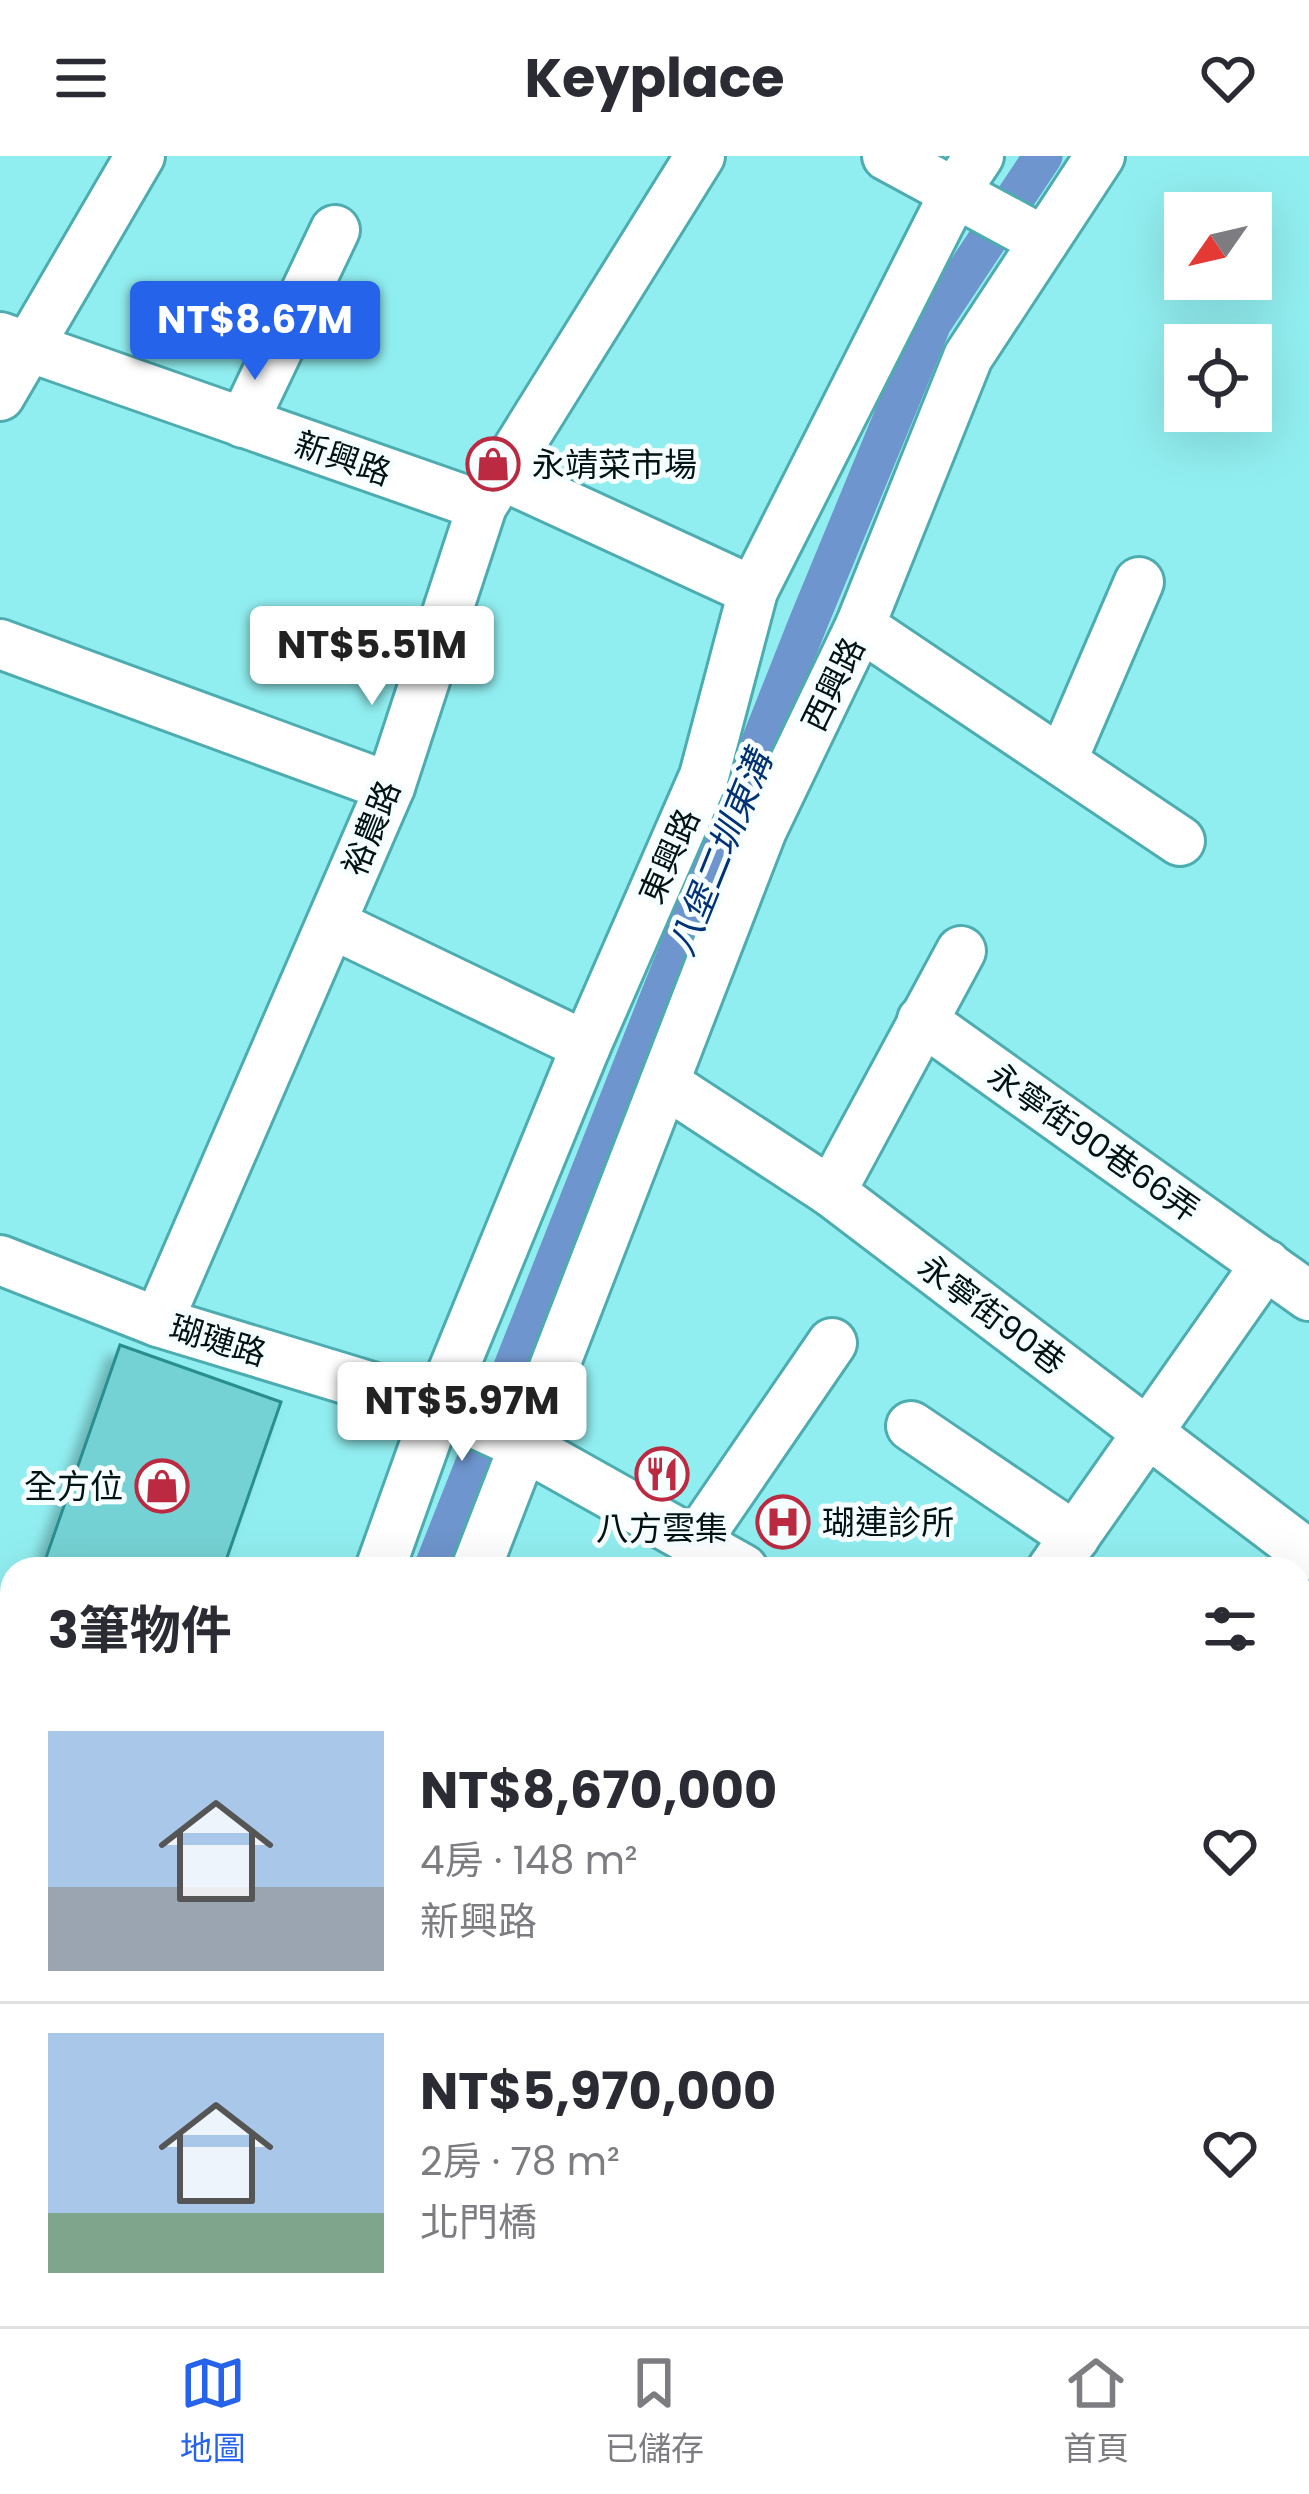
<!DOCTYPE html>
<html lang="zh-TW">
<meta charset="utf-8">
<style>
:root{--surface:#fff;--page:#f2f2f3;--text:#2b2b33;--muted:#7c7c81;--line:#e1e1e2;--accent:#2563eb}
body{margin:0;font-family:Poppins,"Noto Sans TC",sans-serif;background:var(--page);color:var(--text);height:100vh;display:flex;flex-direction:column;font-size:45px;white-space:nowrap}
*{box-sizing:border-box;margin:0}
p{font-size:39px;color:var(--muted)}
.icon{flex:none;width:66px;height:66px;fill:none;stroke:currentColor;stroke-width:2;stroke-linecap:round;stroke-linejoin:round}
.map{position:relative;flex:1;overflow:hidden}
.sheet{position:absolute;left:0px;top:1401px;width:1311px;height:771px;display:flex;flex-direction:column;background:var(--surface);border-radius:36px 36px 0 0;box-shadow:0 12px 48px #0002}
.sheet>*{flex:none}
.needle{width:78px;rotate:236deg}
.tools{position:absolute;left:1164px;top:36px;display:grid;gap:24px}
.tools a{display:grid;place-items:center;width:108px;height:108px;border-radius:0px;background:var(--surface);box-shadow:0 12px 48px #0002;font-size:60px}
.price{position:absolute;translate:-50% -102px;padding:0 27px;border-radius:12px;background:#fff;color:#222;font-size:39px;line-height:78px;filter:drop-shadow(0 3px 6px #0008)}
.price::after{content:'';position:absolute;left:50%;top:72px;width:36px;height:27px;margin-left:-18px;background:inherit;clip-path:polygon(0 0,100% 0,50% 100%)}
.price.selected{background:var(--accent);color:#fff}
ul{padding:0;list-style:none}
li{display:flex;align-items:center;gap:36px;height:300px;padding:0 48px}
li+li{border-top:3px solid var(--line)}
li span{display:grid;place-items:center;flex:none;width:336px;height:240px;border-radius:0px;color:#555}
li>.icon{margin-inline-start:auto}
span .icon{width:144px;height:144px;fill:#fffc;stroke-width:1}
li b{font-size:51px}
h2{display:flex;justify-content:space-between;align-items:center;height:144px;padding:0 48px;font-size:51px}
header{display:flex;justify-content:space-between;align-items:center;height:156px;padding:0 48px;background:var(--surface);font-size:54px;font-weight:700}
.tabs{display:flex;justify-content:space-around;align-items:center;height:168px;border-top:3px solid var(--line);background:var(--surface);font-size:33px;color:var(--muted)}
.tabs a{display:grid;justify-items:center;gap:6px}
.tabs .selected{color:var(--accent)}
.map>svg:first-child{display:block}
</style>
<header><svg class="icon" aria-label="menu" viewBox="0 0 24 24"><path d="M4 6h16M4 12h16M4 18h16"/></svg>Keyplace<svg class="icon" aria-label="heart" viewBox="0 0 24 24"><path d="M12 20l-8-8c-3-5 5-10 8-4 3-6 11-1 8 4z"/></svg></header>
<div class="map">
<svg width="1309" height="2170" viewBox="0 0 1309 2170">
<defs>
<filter id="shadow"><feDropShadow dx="-11" dy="11" stdDeviation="6" flood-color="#0004"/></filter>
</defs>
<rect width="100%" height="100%" fill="#91eef0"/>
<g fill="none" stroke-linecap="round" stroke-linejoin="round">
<!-- canal -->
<g stroke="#6e95cd" stroke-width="39">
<polyline points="433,1413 808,467 932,167 1043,0"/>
<polyline points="124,2170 128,2160"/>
</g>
</g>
<!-- building -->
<g fill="#74d2d4" stroke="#298e90" stroke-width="3" filter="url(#shadow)">
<polygon points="120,1189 281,1246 223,1413 42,1413"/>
<polygon points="967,2160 1070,2160 1077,2166 1074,2170 980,2170"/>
</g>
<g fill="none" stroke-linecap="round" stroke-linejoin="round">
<!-- minor casing -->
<g stroke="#4dacaf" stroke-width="54">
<g id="minor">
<polyline points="887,0 1044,85"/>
<polyline points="0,181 482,350"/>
<polyline points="0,240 140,0"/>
<polyline points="243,267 335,74"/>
<polyline points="501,319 753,435"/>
<polyline points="860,470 1180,685"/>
<polyline points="0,488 390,631"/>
<polyline points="1062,605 1139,426"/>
<polyline points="332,768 586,890"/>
<polyline points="922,864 1309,1140"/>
<polyline points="666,928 831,1036 1309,1399"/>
<polyline points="831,1036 961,795"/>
<polyline points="0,1104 158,1166 441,1252 522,1289 743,1413"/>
<polyline points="158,1166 390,631 482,350 700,0"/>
<polyline points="911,1270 1075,1381"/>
<polyline points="697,1384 832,1187"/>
<polyline points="380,1413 438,1251 586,890 704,620 753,435 955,36 979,0"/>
<polyline points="476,1413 762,674 860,470 968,201 1100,0"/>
<polyline points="1052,1413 1266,1108"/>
<polyline points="1299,1647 1309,1633"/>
<polyline points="1299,1806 1309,1813"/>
<polyline points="515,2160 528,2170"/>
<polyline points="808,2160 821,2170"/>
<polyline points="1109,2160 1122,2170"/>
<polyline points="65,2170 70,2160"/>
<polyline points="172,2170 177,2160"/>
<polyline points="892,2170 899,2160"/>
</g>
</g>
<!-- minor -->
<use href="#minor" stroke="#fff" stroke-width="48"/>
</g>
<!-- icons -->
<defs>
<g id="shop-ring" transform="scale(2.7)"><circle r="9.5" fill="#f6feff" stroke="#bb2a41" stroke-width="1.5"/><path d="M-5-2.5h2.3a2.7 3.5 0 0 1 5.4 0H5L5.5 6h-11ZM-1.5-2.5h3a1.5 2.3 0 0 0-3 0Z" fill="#bb2a41"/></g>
<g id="restaurant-ring" transform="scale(2.7)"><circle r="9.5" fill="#f6feff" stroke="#bb2a41" stroke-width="1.5"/><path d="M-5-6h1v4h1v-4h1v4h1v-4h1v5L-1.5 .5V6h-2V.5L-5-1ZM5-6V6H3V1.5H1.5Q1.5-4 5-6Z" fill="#bb2a41"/></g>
<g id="hospital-ring" transform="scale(2.7)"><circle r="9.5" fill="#f6feff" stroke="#bb2a41" stroke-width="1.5"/><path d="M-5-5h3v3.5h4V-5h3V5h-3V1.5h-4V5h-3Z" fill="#bb2a41"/></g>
</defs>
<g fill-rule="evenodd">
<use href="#shop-ring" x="493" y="308"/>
<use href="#restaurant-ring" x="662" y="1318"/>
<use href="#shop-ring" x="162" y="1330"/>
<use href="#hospital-ring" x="783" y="1366"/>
</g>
<g text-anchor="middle" stroke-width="10" stroke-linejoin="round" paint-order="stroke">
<!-- street labels -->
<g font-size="33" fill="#011314" stroke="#f6feff">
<text transform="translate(343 302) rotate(19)" y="12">新興路</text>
<text transform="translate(833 528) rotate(-64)" y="12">西興路</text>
<text transform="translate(371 672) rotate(-68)" y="12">裕農路</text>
<text transform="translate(669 700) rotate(-66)" y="12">東興路</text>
<text transform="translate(1094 986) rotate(35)" y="12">永寧街90巷66弄</text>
<text transform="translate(992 1158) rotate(37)" y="12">永寧街90巷</text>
<text transform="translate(218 1184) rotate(17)" y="12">瑚璉路</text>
</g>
<!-- poi labels -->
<g font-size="33" fill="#011314" stroke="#f6feff" text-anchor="start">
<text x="532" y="320">永靖菜市場</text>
<text x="123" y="1342" text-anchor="end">全方位</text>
<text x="822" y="1378">瑚連診所</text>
<text x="662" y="1384" text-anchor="middle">八方雲集</text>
</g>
<!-- water labels -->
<g font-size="36" font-style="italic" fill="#003275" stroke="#f6feff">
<text transform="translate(720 697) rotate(-68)" y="13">八堡二圳東溝</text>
</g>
</g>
</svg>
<div class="tools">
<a><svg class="needle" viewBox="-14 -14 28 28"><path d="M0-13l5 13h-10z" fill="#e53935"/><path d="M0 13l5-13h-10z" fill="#7c7c81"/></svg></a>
<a><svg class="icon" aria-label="locate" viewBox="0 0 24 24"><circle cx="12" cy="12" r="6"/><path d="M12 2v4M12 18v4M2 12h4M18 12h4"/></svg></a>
</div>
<b class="price selected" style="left:255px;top:227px">NT$8.67M</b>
<b class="price" style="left:372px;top:552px">NT$5.51M</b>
<b class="price" style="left:462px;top:1308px">NT$5.97M</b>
<section class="sheet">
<h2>3筆物件<svg class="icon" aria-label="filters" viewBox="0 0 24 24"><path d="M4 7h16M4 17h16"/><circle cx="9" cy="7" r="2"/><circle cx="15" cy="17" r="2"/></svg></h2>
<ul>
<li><span style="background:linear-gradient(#a9c7e8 65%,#9aa5b1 0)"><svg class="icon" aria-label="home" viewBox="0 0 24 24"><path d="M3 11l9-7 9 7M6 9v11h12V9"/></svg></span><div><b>NT$8,670,000</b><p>4房 · 148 m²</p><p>新興路</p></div><svg class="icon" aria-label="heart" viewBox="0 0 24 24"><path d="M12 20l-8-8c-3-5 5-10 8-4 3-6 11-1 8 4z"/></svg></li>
<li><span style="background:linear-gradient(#a9c7e8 75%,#7fa58c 0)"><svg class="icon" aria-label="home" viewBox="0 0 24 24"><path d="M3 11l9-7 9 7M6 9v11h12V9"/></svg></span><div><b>NT$5,970,000</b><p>2房 · 78 m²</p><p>北門橋</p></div><svg class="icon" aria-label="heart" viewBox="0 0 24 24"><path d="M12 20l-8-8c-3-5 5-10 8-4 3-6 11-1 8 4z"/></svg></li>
</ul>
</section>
</div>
<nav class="tabs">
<a class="selected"><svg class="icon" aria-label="map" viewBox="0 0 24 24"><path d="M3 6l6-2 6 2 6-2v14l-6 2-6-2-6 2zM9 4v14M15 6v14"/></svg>地圖</a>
<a><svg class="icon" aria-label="saved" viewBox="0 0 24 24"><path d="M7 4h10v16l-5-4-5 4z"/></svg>已儲存</a>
<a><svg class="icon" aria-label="home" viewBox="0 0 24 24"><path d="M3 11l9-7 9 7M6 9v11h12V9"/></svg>首頁</a>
</nav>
